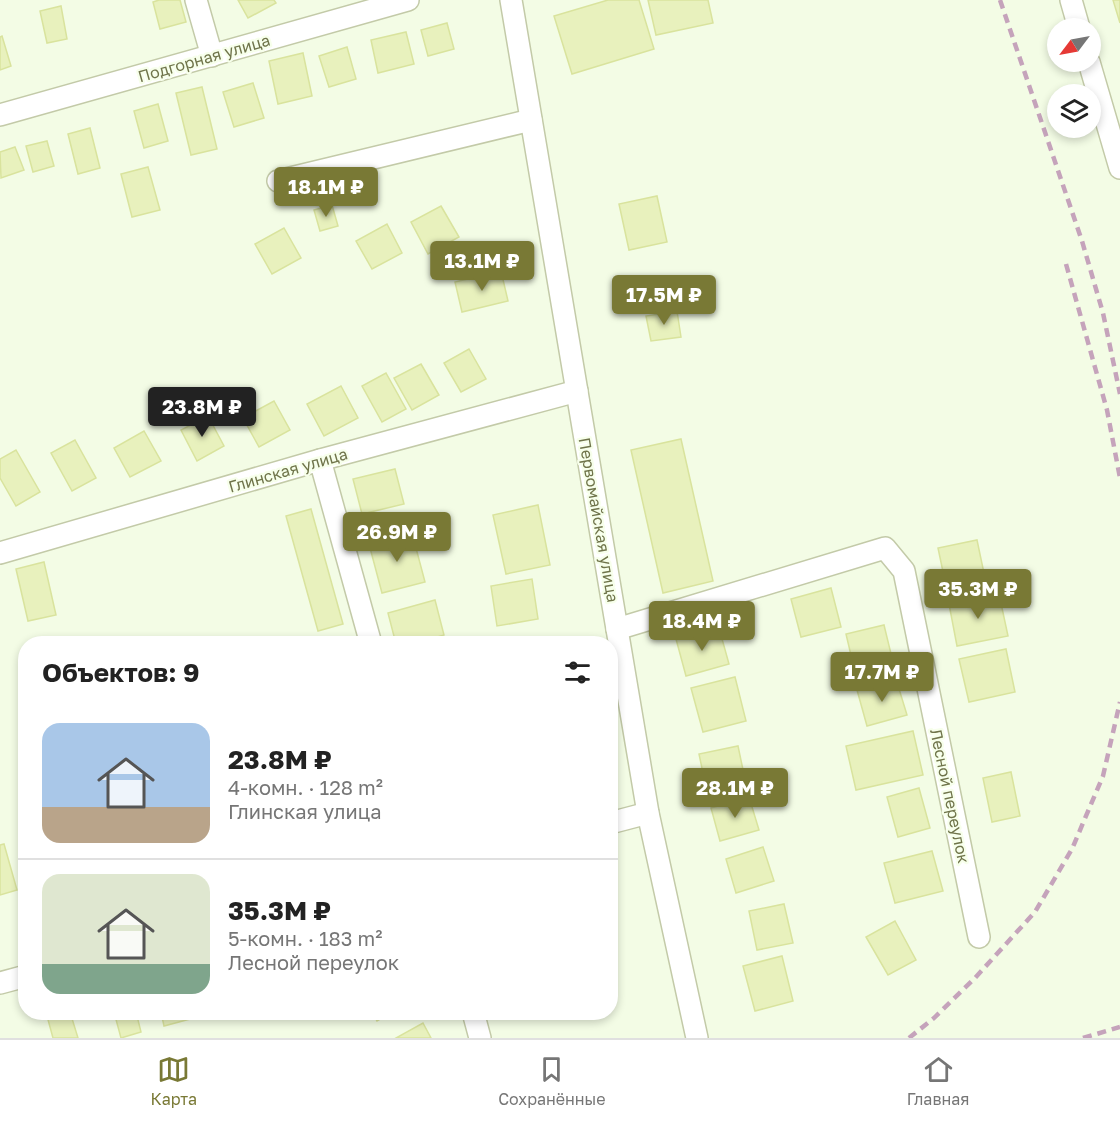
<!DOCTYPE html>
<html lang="ru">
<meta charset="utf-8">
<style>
:root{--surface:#fff;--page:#f6f6f6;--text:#222;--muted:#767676;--line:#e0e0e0;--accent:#797935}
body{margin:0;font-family:"Golos Text",sans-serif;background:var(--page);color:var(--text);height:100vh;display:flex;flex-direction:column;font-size:22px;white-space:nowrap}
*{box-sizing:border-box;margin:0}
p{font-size:20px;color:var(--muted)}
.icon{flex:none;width:33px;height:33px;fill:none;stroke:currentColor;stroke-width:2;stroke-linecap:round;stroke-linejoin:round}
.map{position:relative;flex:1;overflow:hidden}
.side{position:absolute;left:18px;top:636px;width:600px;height:384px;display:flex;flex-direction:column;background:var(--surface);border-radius:24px;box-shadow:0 3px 9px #0003}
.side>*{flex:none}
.needle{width:39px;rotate:238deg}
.fabs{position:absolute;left:1047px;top:18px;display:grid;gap:12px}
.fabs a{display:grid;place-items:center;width:54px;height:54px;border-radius:50%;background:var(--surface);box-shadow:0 3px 9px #0003;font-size:30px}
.price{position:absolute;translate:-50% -51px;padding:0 14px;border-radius:6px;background:var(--accent);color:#fff;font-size:20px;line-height:39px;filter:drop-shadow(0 2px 3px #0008)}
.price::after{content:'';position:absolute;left:50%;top:36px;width:18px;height:14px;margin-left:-9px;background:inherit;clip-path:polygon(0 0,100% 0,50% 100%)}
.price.current{background:#222;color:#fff}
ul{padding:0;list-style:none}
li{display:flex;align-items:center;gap:18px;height:150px;padding:0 24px}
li+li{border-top:2px solid var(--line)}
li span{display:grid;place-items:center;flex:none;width:168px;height:120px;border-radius:18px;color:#555}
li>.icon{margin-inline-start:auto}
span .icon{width:72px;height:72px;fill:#fffc;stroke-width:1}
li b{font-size:26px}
h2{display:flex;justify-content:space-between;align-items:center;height:72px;padding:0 24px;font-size:26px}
.tabs{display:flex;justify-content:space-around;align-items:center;height:84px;border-top:2px solid var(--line);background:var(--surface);font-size:16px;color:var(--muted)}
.tabs a{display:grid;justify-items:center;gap:3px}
.tabs .current{color:var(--accent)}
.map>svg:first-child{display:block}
</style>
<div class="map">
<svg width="1120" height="1038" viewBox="0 0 1120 1038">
<rect width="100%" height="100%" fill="#f3fce5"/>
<!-- building -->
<g fill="#e8f1bd" stroke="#d9e39d" stroke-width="1.5">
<polygon points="159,0 180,0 186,22 160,29 153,2"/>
<polygon points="238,0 274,0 276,3 248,18"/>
<polygon points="608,0 639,0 654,49 572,74 554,16"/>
<polygon points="648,0 708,0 713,23 656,35"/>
<polygon points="1113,0 1120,0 1120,23"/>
<polygon points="61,6 67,39 47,43 40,11"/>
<polygon points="447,23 454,49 428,56 421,30"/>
<polygon points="406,32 414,64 378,73 371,40"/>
<polygon points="2,36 11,66 0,70 0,37"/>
<polygon points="347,47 356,79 329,87 319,56"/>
<polygon points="303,53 312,96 278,104 269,61"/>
<polygon points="253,83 264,118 234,127 223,92"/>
<polygon points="202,87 217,149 191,155 176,93"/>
<polygon points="158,104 168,141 144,148 134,111"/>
<polygon points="90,128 100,168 78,174 68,134"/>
<polygon points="47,141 54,166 33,172 26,146"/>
<polygon points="15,147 24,170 1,178 0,152"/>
<polygon points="148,167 160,210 132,217 121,174"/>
<polygon points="657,196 667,242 629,250 619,204"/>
<polygon points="332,205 338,226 320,231 314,210"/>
<polygon points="441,206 459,237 428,254 411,222"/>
<polygon points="387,224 402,253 372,269 356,241"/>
<polygon points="284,228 301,258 272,274 255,244"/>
<polygon points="501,271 508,301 462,312 455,282"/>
<polygon points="677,311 681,337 651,341 646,316"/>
<polygon points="469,349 486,379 461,392 444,363"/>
<polygon points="421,364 439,395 412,410 394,378"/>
<polygon points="386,373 406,409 382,422 362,386"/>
<polygon points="341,386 358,418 324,436 307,404"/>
<polygon points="274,401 290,430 259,447 243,418"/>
<polygon points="208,416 224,446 197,461 181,430"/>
<polygon points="144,431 161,461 130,477 114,448"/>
<polygon points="681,439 713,581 663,593 631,450"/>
<polygon points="75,440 96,478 72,491 51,453"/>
<polygon points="16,450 40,492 16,506 0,478 0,459"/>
<polygon points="395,469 404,504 362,514 353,479"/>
<polygon points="538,505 550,565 506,574 493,515"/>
<polygon points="311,509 343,624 318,631 286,516"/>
<polygon points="412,533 425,582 382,593 369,544"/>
<polygon points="977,540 985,578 946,586 938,548"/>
<polygon points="44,562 56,615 28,621 16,569"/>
<polygon points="532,579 538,619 497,626 491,586"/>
<polygon points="831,588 841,627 801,637 791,599"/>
<polygon points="999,594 1008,636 957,646 949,604"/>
<polygon points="435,600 444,635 414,644 396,644 388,613"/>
<polygon points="884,625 892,658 854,668 846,634"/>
<polygon points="719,628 729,664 686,676 676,639"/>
<polygon points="1006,649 1015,692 969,702 959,659"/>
<polygon points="735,677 746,721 703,732 691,688"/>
<polygon points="896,679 907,715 867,726 857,690"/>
<polygon points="913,731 923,775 856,790 846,746"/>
<polygon points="738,746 746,784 707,792 699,754"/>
<polygon points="1011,772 1020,816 992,822 983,778"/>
<polygon points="919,788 930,828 898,837 887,797"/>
<polygon points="749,797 759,830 720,841 711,808"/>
<polygon points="4,844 17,890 0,895 0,845"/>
<polygon points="763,847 774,881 736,893 726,859"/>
<polygon points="932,851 943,891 895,903 884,863"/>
<polygon points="784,904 793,943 757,950 749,911"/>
<polygon points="895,921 916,960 888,975 866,937"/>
<polygon points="782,956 793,1001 755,1011 743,966"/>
<polygon points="60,1012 70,1012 78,1038 53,1038 47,1016"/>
<polygon points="114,1012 136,1012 141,1032 121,1038"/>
<polygon points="161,1012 192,1012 194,1018 164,1026"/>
<polygon points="372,1012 392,1012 377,1021"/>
<polygon points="423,1023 431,1038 396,1038"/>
</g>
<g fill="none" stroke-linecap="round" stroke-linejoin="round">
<!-- minor casing -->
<g stroke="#c3caa8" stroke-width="24">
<g id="minor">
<polyline points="196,0 212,56"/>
<polyline points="511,0 648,813 697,1038"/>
<polyline points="1071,0 1079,28"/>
<polyline points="1089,62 1120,168"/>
<polyline points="0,115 408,0"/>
<polyline points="278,181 531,120"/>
<polyline points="320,460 371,644"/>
<polyline points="0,553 320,460 577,391"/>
<polyline points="617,629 885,548 904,571 979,937"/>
<polyline points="610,823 648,813"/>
<polyline points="0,983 26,976"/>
<polyline points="473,1012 480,1038"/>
</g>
</g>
<!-- minor -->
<use href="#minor" stroke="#fff" stroke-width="21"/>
<!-- rail -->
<g stroke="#c5a3bb" stroke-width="4.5" stroke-dasharray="9 6" stroke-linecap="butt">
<polyline points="1000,0 1082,241 1103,313 1120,394"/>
<polyline points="1066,264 1107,410 1120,478"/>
<polyline points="909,1038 934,1018 975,978 1035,912 1072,849 1103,776 1120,702"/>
<polyline points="1083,1038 1120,1027"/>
</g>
</g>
<g text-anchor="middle" stroke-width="4.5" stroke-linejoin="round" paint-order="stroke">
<!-- street labels -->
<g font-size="16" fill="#6f744a" stroke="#f7ffeb">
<text transform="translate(204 58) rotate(-16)" y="6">Подгорная улица</text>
<text transform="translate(288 470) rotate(-16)" y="6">Глинская улица</text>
<text transform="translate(599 520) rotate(80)" y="6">Первомайская улица</text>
<text transform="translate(950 796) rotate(78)" y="6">Лесной переулок</text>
</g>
</g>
</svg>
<div class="fabs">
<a><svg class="needle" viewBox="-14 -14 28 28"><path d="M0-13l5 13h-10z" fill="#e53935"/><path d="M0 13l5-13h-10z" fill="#767676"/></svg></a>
<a><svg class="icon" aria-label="layers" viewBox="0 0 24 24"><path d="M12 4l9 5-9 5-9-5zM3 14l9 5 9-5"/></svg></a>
</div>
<b class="price" style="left:326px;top:218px">18.1M ₽</b>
<b class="price" style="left:482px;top:292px">13.1M ₽</b>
<b class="price" style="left:664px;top:326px">17.5M ₽</b>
<b class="price current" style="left:202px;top:438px">23.8M ₽</b>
<b class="price" style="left:397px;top:563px">26.9M ₽</b>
<b class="price" style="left:978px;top:620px">35.3M ₽</b>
<b class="price" style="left:702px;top:652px">18.4M ₽</b>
<b class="price" style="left:882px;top:703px">17.7M ₽</b>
<b class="price" style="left:735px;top:819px">28.1M ₽</b>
<section class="side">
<h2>Объектов: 9<svg class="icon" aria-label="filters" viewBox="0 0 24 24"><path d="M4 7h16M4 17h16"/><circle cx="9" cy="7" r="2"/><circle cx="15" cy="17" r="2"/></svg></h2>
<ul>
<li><span style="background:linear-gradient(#a9c7e8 70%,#b9a48a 0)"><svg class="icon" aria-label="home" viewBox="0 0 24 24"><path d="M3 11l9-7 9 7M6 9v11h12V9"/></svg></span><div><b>23.8M ₽</b><p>4-комн. · 128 m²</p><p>Глинская улица</p></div></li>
<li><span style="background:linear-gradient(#dfe7d0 75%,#7fa58c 0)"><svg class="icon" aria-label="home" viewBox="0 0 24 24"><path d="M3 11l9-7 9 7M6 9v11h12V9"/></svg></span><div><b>35.3M ₽</b><p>5-комн. · 183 m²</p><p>Лесной переулок</p></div></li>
</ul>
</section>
</div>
<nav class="tabs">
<a class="current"><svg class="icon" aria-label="map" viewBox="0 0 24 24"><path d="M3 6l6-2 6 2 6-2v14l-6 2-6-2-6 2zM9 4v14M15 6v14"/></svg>Карта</a>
<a><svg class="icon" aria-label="saved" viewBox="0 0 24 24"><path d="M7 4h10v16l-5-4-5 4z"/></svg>Сохранённые</a>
<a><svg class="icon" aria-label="home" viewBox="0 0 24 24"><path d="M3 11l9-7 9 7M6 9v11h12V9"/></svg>Главная</a>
</nav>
